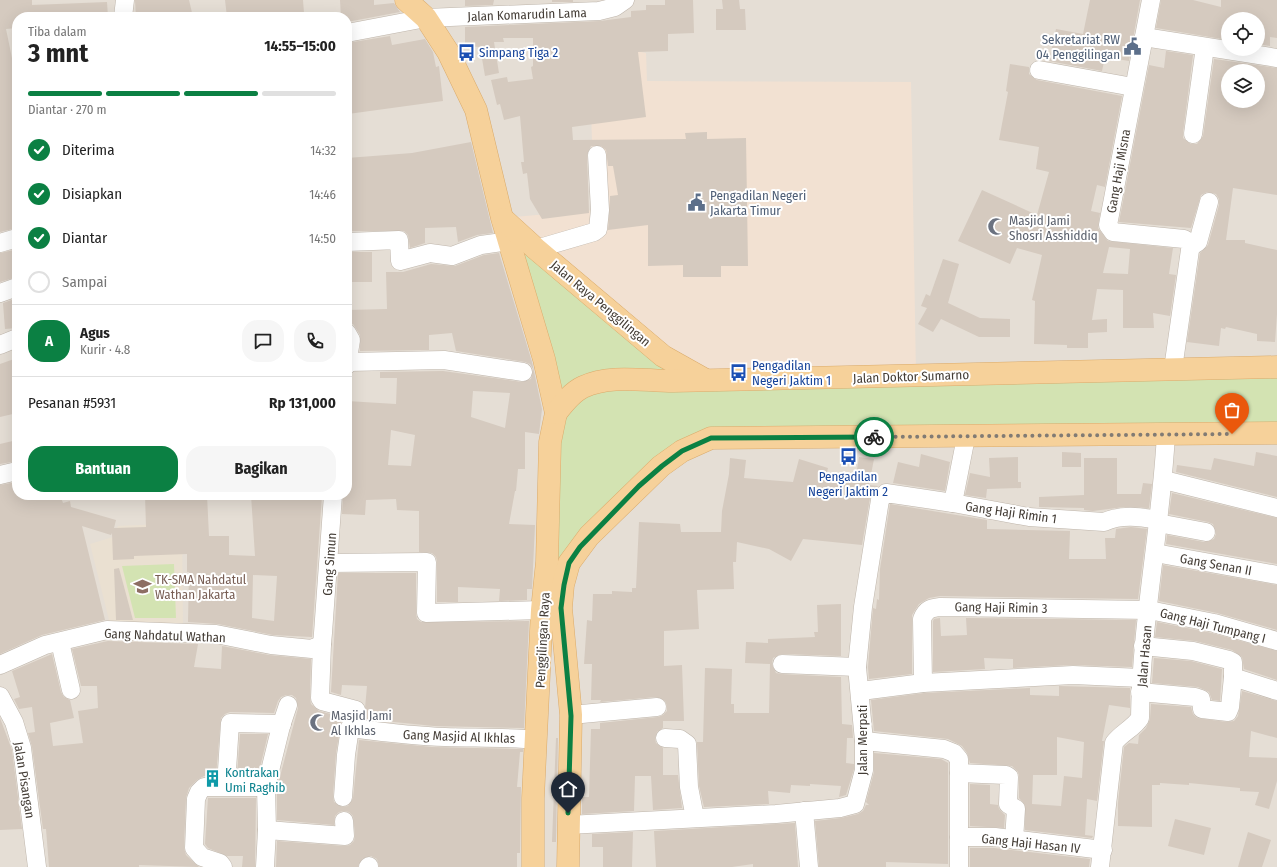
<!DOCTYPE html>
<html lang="id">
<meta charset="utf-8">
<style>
:root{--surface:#fff;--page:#f6f6f6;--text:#222;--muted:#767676;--line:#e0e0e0;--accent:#0b8043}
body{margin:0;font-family:"Fira Sans Condensed",sans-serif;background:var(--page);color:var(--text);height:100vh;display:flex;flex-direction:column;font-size:15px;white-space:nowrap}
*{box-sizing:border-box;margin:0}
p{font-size:13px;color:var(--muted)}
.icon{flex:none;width:22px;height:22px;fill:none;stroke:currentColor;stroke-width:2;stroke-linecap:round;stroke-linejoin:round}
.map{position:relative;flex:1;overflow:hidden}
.side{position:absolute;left:12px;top:12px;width:340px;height:488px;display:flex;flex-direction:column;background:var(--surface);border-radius:16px;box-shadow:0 4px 16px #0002}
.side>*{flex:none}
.tools{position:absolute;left:1221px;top:12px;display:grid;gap:8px}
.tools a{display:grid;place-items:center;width:44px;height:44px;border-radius:50%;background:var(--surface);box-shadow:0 4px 16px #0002;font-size:20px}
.pin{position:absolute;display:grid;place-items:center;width:34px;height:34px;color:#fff;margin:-41px -17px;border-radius:50% 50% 50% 0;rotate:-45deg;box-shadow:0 0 4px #0007}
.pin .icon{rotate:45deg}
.courier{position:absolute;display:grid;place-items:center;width:40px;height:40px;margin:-20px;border:3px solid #0b8043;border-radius:50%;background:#fff;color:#222;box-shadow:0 1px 5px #0007}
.overview em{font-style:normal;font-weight:700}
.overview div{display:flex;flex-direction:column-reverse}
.overview{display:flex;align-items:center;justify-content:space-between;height:68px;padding:0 16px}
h1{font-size:26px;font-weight:700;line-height:30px}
.bar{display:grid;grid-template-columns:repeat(4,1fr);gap:6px 4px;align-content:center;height:48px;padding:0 16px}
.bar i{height:5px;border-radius:3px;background:var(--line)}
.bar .current{background:var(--accent)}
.bar p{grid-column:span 4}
.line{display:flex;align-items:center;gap:10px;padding:0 16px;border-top:1px solid var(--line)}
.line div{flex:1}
.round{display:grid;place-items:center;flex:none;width:42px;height:42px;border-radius:16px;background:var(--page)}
ol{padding:0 16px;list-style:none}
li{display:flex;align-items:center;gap:12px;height:44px}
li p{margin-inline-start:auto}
li .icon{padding:4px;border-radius:50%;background:var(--accent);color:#fff;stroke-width:4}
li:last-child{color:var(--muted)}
li i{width:22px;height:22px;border:2px solid var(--line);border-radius:50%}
.primary-button{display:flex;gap:8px;margin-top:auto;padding:8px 16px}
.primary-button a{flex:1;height:46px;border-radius:16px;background:var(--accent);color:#fff;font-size:16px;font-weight:700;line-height:46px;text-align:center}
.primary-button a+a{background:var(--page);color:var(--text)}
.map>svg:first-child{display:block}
</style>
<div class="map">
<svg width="1277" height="867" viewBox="0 0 1277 867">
<rect width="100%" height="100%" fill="#f2ede6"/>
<path fill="#e5ded5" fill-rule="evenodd" d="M0,0H1277V867H0ZM17,17H347V495H17ZM1228,19H1258V49H1228ZM1228,71H1258V101H1228Z"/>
<polygon fill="#f2e1d2" points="589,41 646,53 647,81 911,82 916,375 705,380 502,218 594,210"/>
<polygon fill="#eae0d1" points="182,523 183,627 111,628 90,544 113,537 118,526"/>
<g fill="#d3e3b2">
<polygon points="502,218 706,380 1277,368 1277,433 711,438 639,487 542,610 556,413"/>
<polygon points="174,564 176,618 135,618 122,566"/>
</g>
<g fill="#d5cabf" fill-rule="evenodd">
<polygon points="0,0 32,0 32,5 107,2 108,17 17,17 17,28 6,29 14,68 17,67 17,228 0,232"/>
<polygon points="135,0 189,0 193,17 136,17"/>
<polygon points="225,0 303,0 304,13 294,13 295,17 227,17"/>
<polygon points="340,0 374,0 374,5 394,3 400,12 347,22 347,17 341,17"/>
<polygon points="465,0 494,0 493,5 465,6"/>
<rect x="552" y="0" width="21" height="2"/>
<polygon points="665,0 693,0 694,33 668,34 668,51 638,52 646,117 572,127 573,140 686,139 685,133 707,132 707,139 746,138 748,266 721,266 721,277 683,277 683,265 648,266 648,225 608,230 610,196 618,195 613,166 608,166 606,150 601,146 591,146 587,155 589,213 542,219 530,199 527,173 523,174 521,162 524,162 520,116 504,120 500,104 497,105 491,80 507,77 508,82 533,79 531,67 533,66 533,38 503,38 504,42 494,42 499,73 485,76 480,47 465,46 465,27 600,21 631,17 631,11 646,10 646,5 665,5"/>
<polygon points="722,0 739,0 740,9 745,9 746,30 716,30 716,9 723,9"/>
<polygon points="1090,0 1140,0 1129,61 1105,57 1102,71 1049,61 1056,29 1083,34"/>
<polygon points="1161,0 1193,0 1221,7 1221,0 1277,0 1277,38 1270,37 1270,46 1258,44 1258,19 1228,19 1228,40 1156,28"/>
<polygon points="390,36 392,45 425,39 433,52 436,67 439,66 443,101 348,114 347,43"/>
<path d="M1166,51L1193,55L1183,133V138L1191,144H1197L1203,136L1214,59L1277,68V195L1233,188L1226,240H1245V243L1277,250V314L1275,342L1257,341V334L1226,327L1225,329L1221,328L1219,346L1187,342L1200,253L1208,245L1219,205V199L1216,194L1207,192L1201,195L1191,228L1119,222L1149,65L1164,68ZM1228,71H1258V101H1228Z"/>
<path d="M1010,64L1029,67V74L1037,80L1122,96L1105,187L1097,185L1091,211L1100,213L1098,228L1108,241L1173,248L1169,274L1176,275L1170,316L1153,313L1154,328H1123V290L1097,289L1092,320L1107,319V332L1088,333V348H1067V345L1034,344L1035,301L1032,300L1042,255L1017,248L1010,264L958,241L982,190L1037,215L1049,172L1036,169L1039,147L999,140L1008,92L1006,91ZM1109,247L1130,249L1128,274L1103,273Z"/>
<polygon points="471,142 493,233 477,235 458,242 456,227 425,228 425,243 410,248 408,235 404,231 347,231 347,158 412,153"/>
<polygon points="14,250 17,262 17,277 0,282 0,253"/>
<rect x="347" y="252" width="25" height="30"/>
<path d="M499,253L532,362L542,409L539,434L525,432V469H518L516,491H515L509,524L535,525L532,589H527V600L499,601L500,589L458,587V602H437V562L436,557L432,553L419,552V511L397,510L396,499L366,500L365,515L342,514L343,495H347V401L396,404L397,378H380V372L443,371L522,382L531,379L533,369L530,364L525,362L456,351L452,333L429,335V350L360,351V335L353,324L347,323V310L387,309L386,272H403L431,264L455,266L484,255ZM473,391L510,393L505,428L471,417ZM391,430L415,435L411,466L388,465Z"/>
<polygon points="943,259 959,264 948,303 980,318 1010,319 1010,337 979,337 941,319 933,332 918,324 927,308 921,306 926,294 930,296"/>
<polygon points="17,298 17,328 5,329 3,303"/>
<polygon points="17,358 17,413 0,417 0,364"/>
<polygon points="17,440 17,461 0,464 0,444"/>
<polygon points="1062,452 1081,453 1081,467 1062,467"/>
<polygon points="1256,452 1277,456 1277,497 1176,472 1177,465 1211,470 1214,458 1254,466"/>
<polygon points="921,454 950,462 945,491 893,483 898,462 919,467"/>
<polygon points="859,457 874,459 869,485 878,486 870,498 862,545 803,539 791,561 769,549 737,542 736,562 733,562 734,589 697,590 699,629 664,631 664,666 682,665 684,721 663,721 663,728 657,732 655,738 656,743 663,748 663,775 678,775 682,808 653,810 651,776 635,776 634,811 582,814 582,797 589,797 591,729 600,729 600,723 658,717 663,715 667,711 667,706 665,701 656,697 600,702 601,700 591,700 592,664 584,664 587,620 592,621 593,594 612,594 612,591 632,592 632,588 636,588 639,522 680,524 681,532 721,532 722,511 729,474 730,458 746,460 744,478 793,482 799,459 828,468 827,472 856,476"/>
<polygon points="1018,457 1018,482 1021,482 1021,488 987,489 986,498 965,495 970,473 990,477 989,458"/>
<polygon points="1084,458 1117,458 1117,494 1141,494 1143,483 1152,484 1149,508 1124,507 1093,511 1084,510 1084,508 1039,507 1039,497 1084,495"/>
<path d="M17,482V495H60L63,503L70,501L71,507L116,520L114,528L146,527L145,495H207L209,536H229V555L255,556L251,495H322L312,637L273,635L218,624L188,622L189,572H187V554L134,556V559L113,560L112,533L111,535L82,526L105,620L42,635L0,654V485ZM253,575L277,576L274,621L252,618Z"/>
<polygon points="1172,493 1277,518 1277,564 1166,544 1167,535 1204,542 1214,539 1216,534 1213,524 1208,522 1169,514"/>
<polygon points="890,504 987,520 987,529 1070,531 1069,559 1106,559 1105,538 1115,538 1116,529 1131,527 1147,529 1138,599 940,596 929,598 919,604 912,615 912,674 869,679 868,667 873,608 876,609 877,599 879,600 880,569"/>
<polygon points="1163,565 1277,585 1277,630 1217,613 1159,601"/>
<polygon points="119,568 133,620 116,620 114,569"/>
<polygon points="338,573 416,573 416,613 417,619 421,622 529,621 524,728 434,726 364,719 367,686 342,685 341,695 331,692"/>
<polygon points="841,604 841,656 782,654 773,658 772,664 776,673 781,674 841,677 842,724 852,725 853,738 847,738 846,763 854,764 854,769 846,795 839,797 841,786 810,784 810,786 791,785 790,793 768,791 769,804 704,807 699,786 697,742 703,742 705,668 732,669 731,704 734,704 734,713 769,713 770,664 745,663 746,642 768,643 768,639 815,637 814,632 818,632 817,605"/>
<polygon points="940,618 941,636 967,635 966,618 1136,620 1132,667 1072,665 1013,668 1013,659 984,658 985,669 933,672 933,621 934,619"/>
<polygon points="1157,622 1212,633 1277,651 1277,680 1244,669 1242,657 1232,650 1195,641 1155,637"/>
<polygon points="108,641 198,644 194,667 221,669 222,646 269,655 311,659 310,698 311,704 319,711 342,717 336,753 333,796 334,802 342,807 348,806 353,798 359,740 432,747 523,749 523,752 520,752 517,787 521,787 520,853 517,853 517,867 379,867 377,859 371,856 362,859 358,867 276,867 277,841 345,846 350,845 354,841 355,835 353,816 349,812 344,811 339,812 335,816 334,825 277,820 277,788 298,708 296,698 292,695 286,695 281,697 278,701 274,713 230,712 225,714 221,718 216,776 204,776 197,780 189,788 186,798 184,848 186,855 199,867 139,865 139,867 49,867 46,829 43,829 32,747 28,733 35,732 32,707 19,709 14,699 20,697 12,671 52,654 61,692 64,697 70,700 74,718 50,723 53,746 83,743 78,711 98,708 97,686 81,686 72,649"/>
<polygon points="1154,658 1191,661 1222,669 1220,701 1212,700 1209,692 1198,687 1152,683"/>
<path d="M1059,686L1130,688V708L1109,705L1102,741H1104L1097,801L1087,799L1085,835L1093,836L1092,838L1025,830V805L1019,798V777L1018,772L1012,766L970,763L967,753L962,746L948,739L874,731L871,700L924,693L1030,688V695L1059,696ZM1057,737L1084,742L1082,778L1064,776L1061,806L1032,804L1033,775H1057Z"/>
<polygon points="1242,691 1277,701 1277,738 1251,731 1249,757 1277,758 1277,781 1269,809 1255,805 1259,792 1240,791 1240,788 1189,783 1189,785 1160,783 1160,785 1152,785 1152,827 1118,826 1118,803 1124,747 1129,743 1138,744 1139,735 1146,728 1150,719 1151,704 1191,707 1193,714 1197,718 1227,722 1234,721 1238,716"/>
<polygon points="0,718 12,750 22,829 0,830"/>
<polygon points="240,734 268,734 258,776 237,776"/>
<polygon points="556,738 558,738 556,842 552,842"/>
<polygon points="874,753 941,759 948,763 948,864 886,862 886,867 819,867 815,821 841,818 858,814 863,811 866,805 869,805 866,802 874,772"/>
<polygon points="970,784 990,785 990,804 998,805 999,809 1005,815 1004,828 970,826"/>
<polygon points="208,798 256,798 255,867 242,867 243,856 227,856 208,848 205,844"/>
<polygon points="1175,819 1211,828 1204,855 1168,846"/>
<polygon points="795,823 798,867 753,867 753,864 732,867 656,867 654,831"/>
<polygon points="633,832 632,867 603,867 603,847 592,847 592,834"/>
<polygon points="1248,832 1271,840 1262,867 1238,867"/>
<polygon points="970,848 994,848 1090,859 1089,867 970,867"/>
</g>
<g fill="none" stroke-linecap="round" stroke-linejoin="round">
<defs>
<g id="minor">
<polyline points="1151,0 1108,225 1113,232 1184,239 1191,243 1173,369"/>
<polyline points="123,17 125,0"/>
<polyline points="347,33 426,18 599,11 615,7 625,0"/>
<polyline points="1144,37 1277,58"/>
<polyline points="1039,70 1133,87"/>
<polyline points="1193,134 1205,47"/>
<polyline points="347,242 399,240 400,261 430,253 452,256 481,245 510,241"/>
<polyline points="0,243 17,238"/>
<polyline points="1192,246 1198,242 1209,202"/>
<polyline points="536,249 594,232 598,229 600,210 597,155"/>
<polyline points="0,293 17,287"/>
<polyline points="347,333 351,340 347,365"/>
<polyline points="0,345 17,338"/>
<polyline points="348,362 444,360 523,372"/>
<path d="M966,437L953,503L1029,517L1104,522C1122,514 1140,517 1159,520"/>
<polyline points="0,475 17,471"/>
<polyline points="1164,480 1277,508"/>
<polyline points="1158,523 1206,532"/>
<polyline points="1155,553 1277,575"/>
<polyline points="329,563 427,562 426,613 542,610"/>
<polyline points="60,642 71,690"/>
<path d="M322,644L320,698L322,701L356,710L350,728C382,732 413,736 445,737C475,738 506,737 537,740"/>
<polyline points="1143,646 1193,651 1229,660 1233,662 1233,677 1277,691"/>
<polyline points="782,664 857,667"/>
<polyline points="0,665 45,645 107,630 216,634 271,645 312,649 322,644 323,633 333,495"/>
<path d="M923,683L922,619C926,609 931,608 940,607L1149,610L1214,623L1277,641"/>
<polyline points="861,691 923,683 1073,675 1141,678"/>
<polyline points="1140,692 1195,697 1201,699 1202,709 1228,712 1230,707 1233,677"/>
<polyline points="0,696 14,722 22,748 37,867"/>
<polyline points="571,715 657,707"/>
<polyline points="665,738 680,739 687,744 689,787 695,818"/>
<polyline points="864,741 944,749 954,753 959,759 959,867"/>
<polyline points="959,773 1006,775 1009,777 1008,804 1016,809 1014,840"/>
<polyline points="226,786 230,723 282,724"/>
<polyline points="343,797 346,755 350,728"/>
<polyline points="804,811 809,867"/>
<polyline points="568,825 776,814 840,808 855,804 864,770 864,741 857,667 863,607 880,500 886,493 953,503"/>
<polyline points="267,830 345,836 344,821"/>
<polyline points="959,837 995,837 1103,850"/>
<polyline points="223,867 220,863 202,857 194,848 196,799 199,792 204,787 266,787"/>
<polyline points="265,867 267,830 266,787 281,726 288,705"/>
<polyline points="368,867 369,866"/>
<path d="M1100,867L1114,743C1121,733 1134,728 1140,718C1141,623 1161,529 1166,434"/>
</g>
<g id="major">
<polyline points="406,0 426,18 448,52 476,110 502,218 544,359 556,413 550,442 547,562 542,610 533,798 533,867"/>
<polyline points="503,219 536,249 663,356 704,379"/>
<path d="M556,413C563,404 572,392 583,387C610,374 644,381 673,381L1277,367"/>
<polyline points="568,867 571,715 561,608 563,585 569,563 589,536 661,466 682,451 711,438 1277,433"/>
</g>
</defs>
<use href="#minor" stroke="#bfb6ac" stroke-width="19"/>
<use href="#major" stroke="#daab6c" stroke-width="23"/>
<use href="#minor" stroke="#fff" stroke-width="18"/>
<use href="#major" stroke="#f6d19a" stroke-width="22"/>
</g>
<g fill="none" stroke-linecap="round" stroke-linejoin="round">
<polyline stroke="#817b74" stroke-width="4" stroke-dasharray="0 7.2" points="874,437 1232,434"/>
<polyline stroke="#0b8043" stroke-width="5" points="568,813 571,716 561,608 564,585 569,563 580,547 639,486 662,466 682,451 711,438 874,437"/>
</g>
<defs>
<symbol id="civic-bare" viewBox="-9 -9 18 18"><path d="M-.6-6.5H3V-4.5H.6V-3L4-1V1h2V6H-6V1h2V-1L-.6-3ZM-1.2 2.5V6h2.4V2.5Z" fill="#5c6f8a" stroke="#fff" stroke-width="2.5" paint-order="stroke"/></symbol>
<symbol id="bus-bare" viewBox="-9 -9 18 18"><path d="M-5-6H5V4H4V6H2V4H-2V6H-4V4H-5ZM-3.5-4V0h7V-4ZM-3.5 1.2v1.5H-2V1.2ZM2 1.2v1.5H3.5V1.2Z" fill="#1a4fb4" stroke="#fff" stroke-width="2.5" paint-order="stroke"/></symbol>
<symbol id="mosque-bare" viewBox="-9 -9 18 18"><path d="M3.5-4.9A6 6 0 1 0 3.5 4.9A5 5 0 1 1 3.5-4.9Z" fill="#6b7280" stroke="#fff" stroke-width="2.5" paint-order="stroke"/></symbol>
<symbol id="school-bare" viewBox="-9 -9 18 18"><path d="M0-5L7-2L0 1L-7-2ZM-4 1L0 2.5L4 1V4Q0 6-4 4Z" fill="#8d6e63" stroke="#fff" stroke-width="2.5" paint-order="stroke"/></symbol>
<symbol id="building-bare" viewBox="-9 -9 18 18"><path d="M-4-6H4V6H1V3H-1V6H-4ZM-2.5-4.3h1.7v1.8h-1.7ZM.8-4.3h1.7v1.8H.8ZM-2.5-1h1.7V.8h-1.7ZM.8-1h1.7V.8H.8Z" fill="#0f9aa8" stroke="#fff" stroke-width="2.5" paint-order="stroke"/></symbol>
</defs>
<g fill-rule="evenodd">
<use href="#civic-bare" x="1120" y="34" width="25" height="25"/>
<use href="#bus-bare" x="454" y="40" width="25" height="25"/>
<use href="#civic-bare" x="684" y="190" width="25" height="25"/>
<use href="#mosque-bare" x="984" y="214" width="25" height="25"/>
<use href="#bus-bare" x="726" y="360" width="25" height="25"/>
<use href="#bus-bare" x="836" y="444" width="25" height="25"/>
<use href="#school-bare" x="130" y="574" width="25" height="25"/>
<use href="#mosque-bare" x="306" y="710" width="25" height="25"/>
<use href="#building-bare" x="200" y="766" width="25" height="25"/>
</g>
<g text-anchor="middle" stroke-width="4" stroke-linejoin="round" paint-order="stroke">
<g font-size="13" fill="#443d36" stroke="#fff">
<text transform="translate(527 14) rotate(-2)" y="5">Jalan Komarudin Lama</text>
<text transform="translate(1118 171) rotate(-80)" y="5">Gang Haji Misna</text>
<text transform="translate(601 303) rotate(40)" y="5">Jalan Raya Penggilingan</text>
<text transform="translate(911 376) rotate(-2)" y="5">Jalan Doktor Sumarno</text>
<text transform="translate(1011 512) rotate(8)" y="5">Gang Haji Rimin 1</text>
<text transform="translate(329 564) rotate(-86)" y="5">Gang Simun</text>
<text transform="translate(1216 564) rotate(10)" y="5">Gang Senan II</text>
<text transform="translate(1001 607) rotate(1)" y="5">Gang Haji Rimin 3</text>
<text transform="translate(1213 625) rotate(14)" y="5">Gang Haji Tumpang I</text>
<text transform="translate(165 635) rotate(2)" y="5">Gang Nahdatul Wathan</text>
<text transform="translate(542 640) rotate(-87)" y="5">Penggilingan Raya</text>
<text transform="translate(1144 656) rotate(-85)" y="5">Jalan Hasan</text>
<text transform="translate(459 736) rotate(2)" y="5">Gang Masjid Al Ikhlas</text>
<text transform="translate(862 740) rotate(-90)" y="5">Jalan Merpati</text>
<text transform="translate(25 780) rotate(81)" y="5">Jalan Pisangan</text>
<text transform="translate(1031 843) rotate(6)" y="5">Gang Haji Hasan IV</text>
</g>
<g font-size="13" fill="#4e5e75" stroke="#fff" text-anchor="end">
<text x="1120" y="44">Sekretariat RW<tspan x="1120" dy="15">04 Penggilingan</tspan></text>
<text x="710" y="200" text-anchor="start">Pengadilan Negeri<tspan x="710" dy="15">Jakarta Timur</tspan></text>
</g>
<g font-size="13" fill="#164399" stroke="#fff" text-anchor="start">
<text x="479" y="57">Simpang Tiga 2</text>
<text x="752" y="370">Pengadilan<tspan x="752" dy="15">Negeri Jaktim 1</tspan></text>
<text x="848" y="481" text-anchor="middle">Pengadilan<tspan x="848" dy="15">Negeri Jaktim 2</tspan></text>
</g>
<g font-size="13" fill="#5b616d" stroke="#fff" text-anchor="start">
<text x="1009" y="225">Masjid Jami<tspan x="1009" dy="15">Shosri Asshiddiq</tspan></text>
<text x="331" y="720">Masjid Jami<tspan x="331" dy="15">Al Ikhlas</tspan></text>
</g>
<g font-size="13" fill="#785e54" stroke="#fff" text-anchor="start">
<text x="155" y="584">TK-SMA Nahdatul<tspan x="155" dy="15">Wathan Jakarta</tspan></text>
</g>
<g font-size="13" fill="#0d838f" stroke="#fff" text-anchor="start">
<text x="225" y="777">Kontrakan<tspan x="225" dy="15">Umi Raghib</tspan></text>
</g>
</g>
</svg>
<div class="tools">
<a><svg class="icon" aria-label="locate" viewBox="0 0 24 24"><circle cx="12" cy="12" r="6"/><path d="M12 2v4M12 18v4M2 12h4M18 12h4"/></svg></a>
<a><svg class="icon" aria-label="layers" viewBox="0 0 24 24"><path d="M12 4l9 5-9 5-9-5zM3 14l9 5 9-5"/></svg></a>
</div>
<div class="pin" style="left:1232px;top:434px;background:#ea580c"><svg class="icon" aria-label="bag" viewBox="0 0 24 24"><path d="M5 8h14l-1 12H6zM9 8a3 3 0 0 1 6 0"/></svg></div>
<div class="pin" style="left:568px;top:813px;background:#1f2937"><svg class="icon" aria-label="home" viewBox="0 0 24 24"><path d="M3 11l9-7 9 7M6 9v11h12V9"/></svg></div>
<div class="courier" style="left:874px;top:437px"><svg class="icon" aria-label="bike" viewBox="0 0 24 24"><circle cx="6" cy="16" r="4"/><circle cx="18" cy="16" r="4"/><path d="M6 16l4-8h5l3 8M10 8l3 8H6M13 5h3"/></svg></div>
<section class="side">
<div class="overview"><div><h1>3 mnt</h1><p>Tiba dalam</p></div><em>14:55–15:00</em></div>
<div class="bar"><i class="current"></i><i class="current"></i><i class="current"></i><i></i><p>Diantar · 270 m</p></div>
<ol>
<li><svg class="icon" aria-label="check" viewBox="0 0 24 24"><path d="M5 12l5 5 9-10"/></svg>Diterima<p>14:32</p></li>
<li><svg class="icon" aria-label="check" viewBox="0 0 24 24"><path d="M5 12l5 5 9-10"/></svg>Disiapkan<p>14:46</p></li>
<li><svg class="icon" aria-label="check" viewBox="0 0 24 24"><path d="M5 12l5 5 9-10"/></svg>Diantar<p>14:50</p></li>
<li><i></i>Sampai</li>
</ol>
<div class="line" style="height:72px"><b class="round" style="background:var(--accent);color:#fff">A</b><div><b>Agus</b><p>Kurir · 4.8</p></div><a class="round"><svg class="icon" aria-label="chat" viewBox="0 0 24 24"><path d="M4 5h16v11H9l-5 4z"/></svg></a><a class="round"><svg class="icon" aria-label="phone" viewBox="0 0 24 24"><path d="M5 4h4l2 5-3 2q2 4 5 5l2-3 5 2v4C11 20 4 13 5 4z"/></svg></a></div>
<div class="line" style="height:52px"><div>Pesanan #5931</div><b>Rp 131,000</b></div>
<div class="primary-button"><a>Bantuan</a><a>Bagikan</a></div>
</section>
</div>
